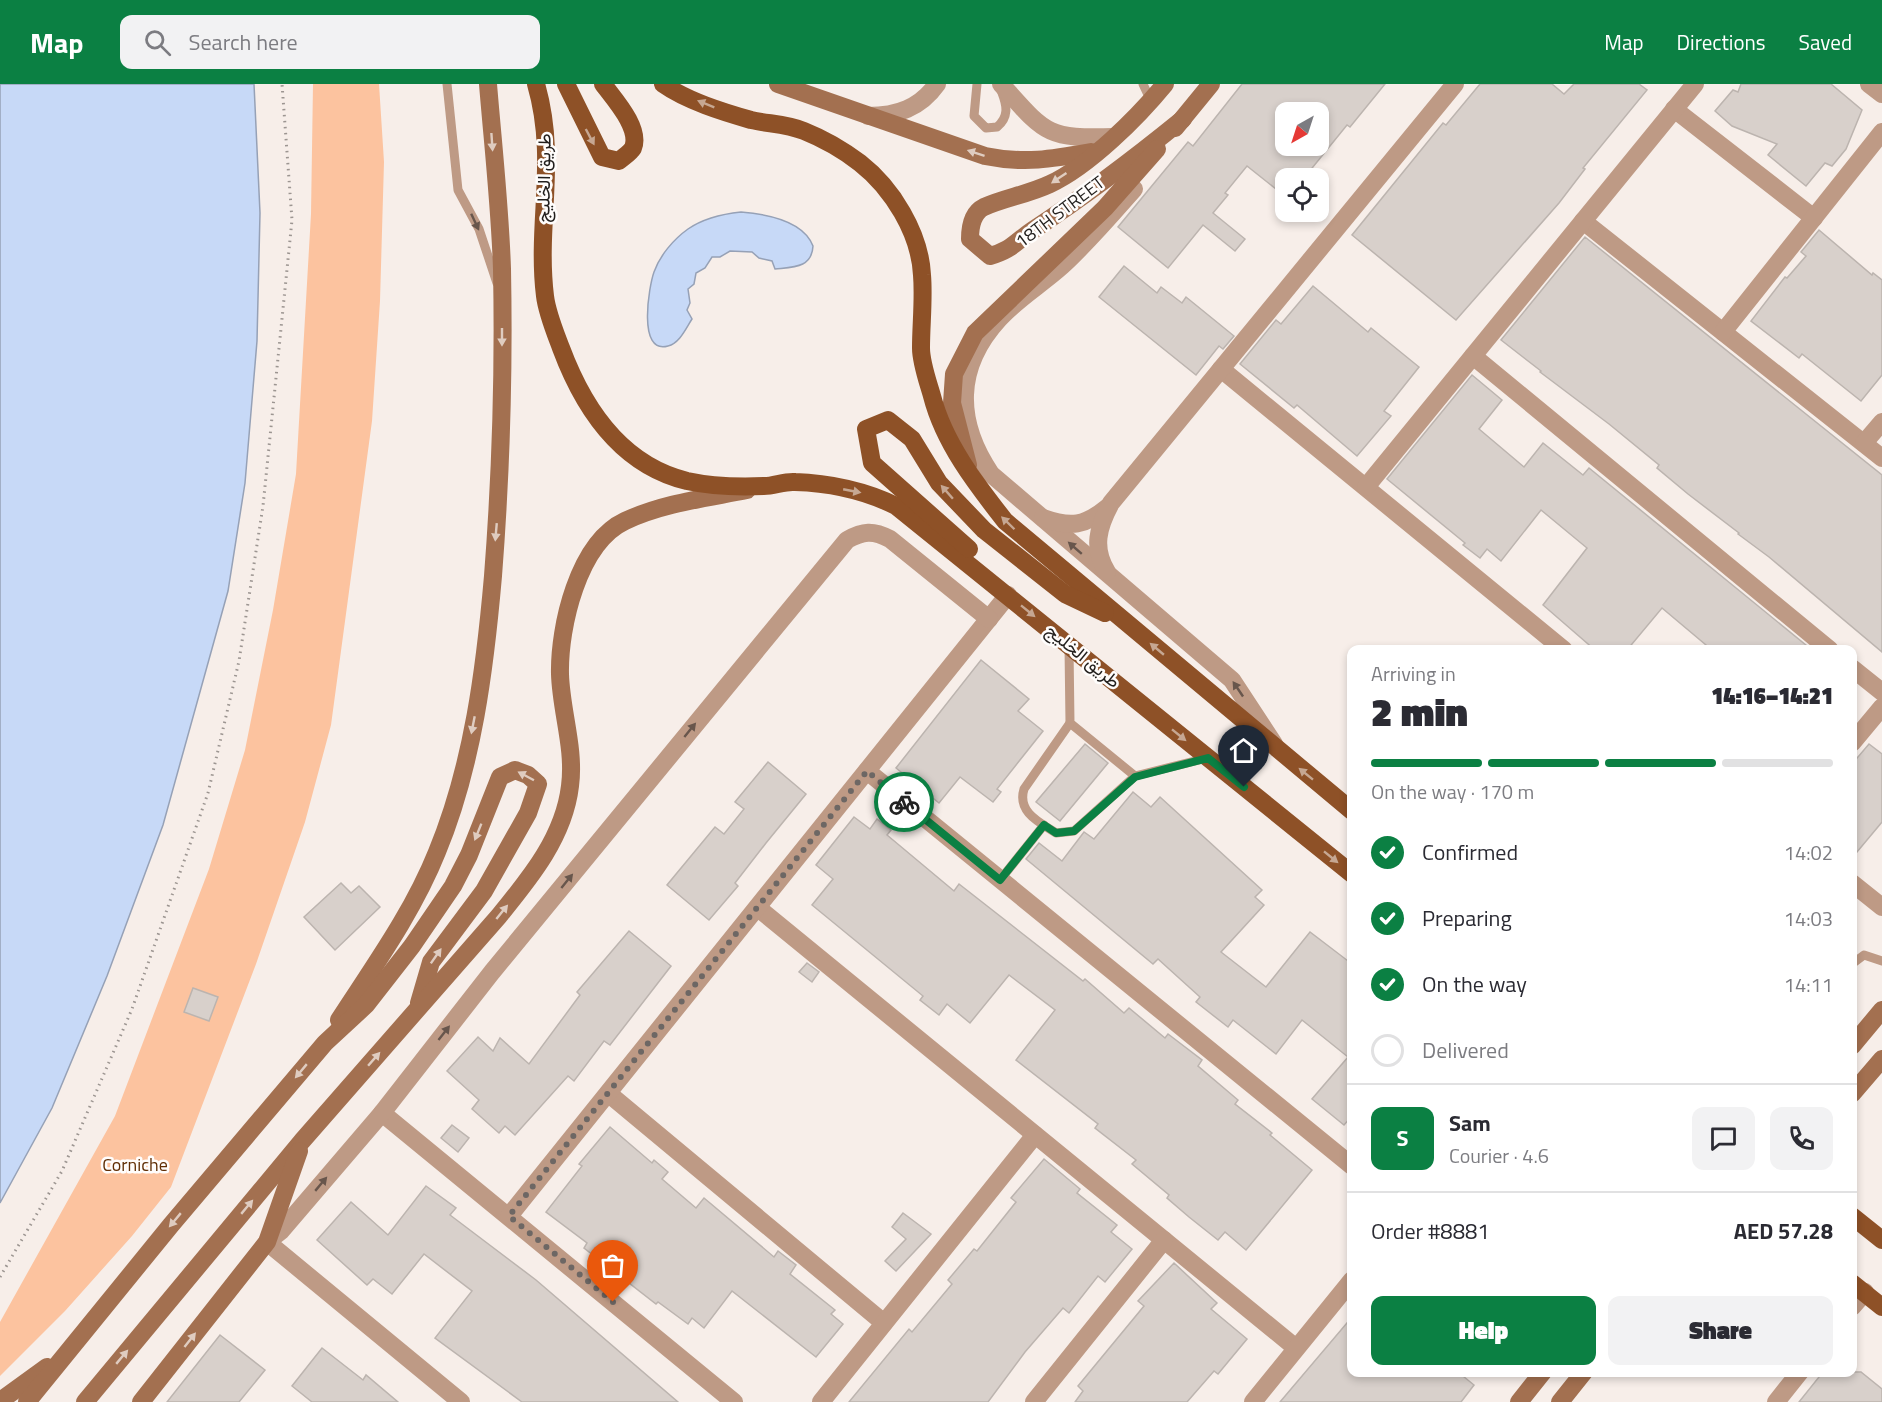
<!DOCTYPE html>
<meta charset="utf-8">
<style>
:root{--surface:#fff;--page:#f2f2f3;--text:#2b2b33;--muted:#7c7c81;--line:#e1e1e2;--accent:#0b8043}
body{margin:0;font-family:"Titillium Web",Vazirmatn,sans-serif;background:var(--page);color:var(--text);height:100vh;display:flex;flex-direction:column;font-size:22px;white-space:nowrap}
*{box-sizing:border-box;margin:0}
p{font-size:20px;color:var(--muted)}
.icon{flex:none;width:33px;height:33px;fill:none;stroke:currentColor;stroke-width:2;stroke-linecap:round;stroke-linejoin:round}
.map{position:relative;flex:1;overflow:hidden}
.sheet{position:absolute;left:1347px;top:561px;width:510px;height:732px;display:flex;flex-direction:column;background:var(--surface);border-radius:12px;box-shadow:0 3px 9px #0003}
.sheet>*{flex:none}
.needle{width:39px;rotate:219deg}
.controls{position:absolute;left:1275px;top:18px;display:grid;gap:12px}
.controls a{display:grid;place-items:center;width:54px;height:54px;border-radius:12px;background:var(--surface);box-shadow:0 3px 9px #0003;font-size:30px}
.pin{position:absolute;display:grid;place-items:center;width:51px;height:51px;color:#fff;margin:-62px -26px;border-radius:50% 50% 50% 0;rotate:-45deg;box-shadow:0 0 6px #0007}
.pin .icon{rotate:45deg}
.courier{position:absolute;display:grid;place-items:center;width:60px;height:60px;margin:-30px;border:4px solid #0b8043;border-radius:50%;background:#fff;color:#222;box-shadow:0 2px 8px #0007}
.head em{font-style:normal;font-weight:800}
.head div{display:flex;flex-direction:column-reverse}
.head{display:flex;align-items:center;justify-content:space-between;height:102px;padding:0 24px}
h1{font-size:39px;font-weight:800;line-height:45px}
.bar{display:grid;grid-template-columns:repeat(4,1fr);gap:9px 6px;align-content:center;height:72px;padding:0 24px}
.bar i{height:8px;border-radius:4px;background:var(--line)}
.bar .selected{background:var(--accent)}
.bar p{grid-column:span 4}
.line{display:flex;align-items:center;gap:15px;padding:0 24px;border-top:2px solid var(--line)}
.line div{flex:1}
.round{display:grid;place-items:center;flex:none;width:63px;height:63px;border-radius:12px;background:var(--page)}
ol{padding:0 24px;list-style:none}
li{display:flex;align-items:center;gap:18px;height:66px}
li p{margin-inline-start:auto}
li .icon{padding:6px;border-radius:50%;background:var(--accent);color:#fff;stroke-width:4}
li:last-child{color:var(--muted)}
li i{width:33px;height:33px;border:3px solid var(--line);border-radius:50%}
.primary-button{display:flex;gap:12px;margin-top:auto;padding:12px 24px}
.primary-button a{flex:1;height:69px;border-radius:12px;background:var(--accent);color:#fff;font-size:24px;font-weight:800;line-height:69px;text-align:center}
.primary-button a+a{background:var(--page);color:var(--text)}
header{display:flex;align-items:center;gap:36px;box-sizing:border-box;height:84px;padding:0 30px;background:var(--accent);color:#fff}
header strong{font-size:28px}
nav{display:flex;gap:33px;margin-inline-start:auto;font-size:21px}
.search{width:420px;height:54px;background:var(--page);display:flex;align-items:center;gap:15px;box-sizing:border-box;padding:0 21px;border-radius:12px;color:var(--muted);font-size:22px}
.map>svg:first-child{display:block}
</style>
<header>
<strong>Map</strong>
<div class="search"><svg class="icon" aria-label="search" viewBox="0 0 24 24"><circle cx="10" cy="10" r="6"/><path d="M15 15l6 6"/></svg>Search here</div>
<nav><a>Map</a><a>Directions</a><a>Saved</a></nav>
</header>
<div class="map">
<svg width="1882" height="1318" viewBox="0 0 1882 1318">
<rect width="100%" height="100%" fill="#f7eee9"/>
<polygon fill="#fcc39f" points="313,0 379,0 384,78 380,217 372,337 331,641 305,738 256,880 171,1103 132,1152 65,1227 0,1292 0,1238 115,1032 209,785 245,666 273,526 296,390 311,130"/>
<g fill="#c7d9f7" stroke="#96a1b6" stroke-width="1.5">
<polygon points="0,0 254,0 260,129 257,257 245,399 228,507 163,741 107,892 52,1024 0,1119"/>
<path d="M741,128C765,130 803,136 813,162C812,184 793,183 775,185L772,177L759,174L752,168L730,167L720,173H712L705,184L696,189L694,200L688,205L690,219L687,226L692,235C686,244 680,259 668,262C637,271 649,202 654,188C660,171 674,155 688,145C704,134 722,130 741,128Z"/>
</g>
<g fill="#d8d0cb" stroke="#bcb4af" stroke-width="1.5" fill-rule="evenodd">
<path d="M1242,0H1385L1350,43L1347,41L1304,94H1286V113L1247,82L1225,109L1228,111L1213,129L1245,155L1235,167L1203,141L1168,184L1118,143L1188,58L1193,62ZM1286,28H1318V62H1286Z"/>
<polygon points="1480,0 1552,0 1564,10 1574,0 1639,0 1647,6 1583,84 1585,85 1559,119 1456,236 1352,151 1443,39 1446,41"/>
<polygon points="1741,0 1831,0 1862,26 1846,65 1832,82 1825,79 1806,102 1768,71 1777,60 1732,42 1715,27 1733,6 1738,8"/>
<polygon points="1819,146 1872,191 1873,189 1882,196 1882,291 1861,317 1802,270 1799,274 1751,237 1785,193 1787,194 1806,172 1801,168"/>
<polygon points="1585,153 1882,391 1882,568 1769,473 1738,450 1739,449 1688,410 1657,384 1659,381 1609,340 1540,288 1541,287 1501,256"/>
<polygon points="1124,182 1157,209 1161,203 1182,219 1186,213 1234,252 1223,265 1219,262 1196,291 1099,213"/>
<polygon points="1313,202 1368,248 1371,244 1419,283 1384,327 1391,332 1357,372 1297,321 1294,324 1240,280 1276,236 1281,240"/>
<polygon points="1472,291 1502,316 1479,345 1524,383 1543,359 1583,391 1589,384 1812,566 1712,566 1662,524 1627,566 1595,566 1543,521 1587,464 1541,426 1501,477 1487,465 1480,474 1463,461 1465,459 1387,395"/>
<polygon points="981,576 1029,615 1018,627 1043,647 997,705 1001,708 993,718 960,693 939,719 896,684"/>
<polygon points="1085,660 1108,679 1060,737 1036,718"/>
<polygon points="1869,660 1882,670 1882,738 1852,774 1852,680"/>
<polygon points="768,678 806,710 766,759 735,799 738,802 709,836 667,801 715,743 724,750 744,725 735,718"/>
<polygon points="1133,708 1151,723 1160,713 1262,806 1255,813 1264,821 1221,868 1266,903 1310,848 1352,880 1352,1032 1344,1041 1312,1015 1348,973 1302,936 1276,970 1233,936 1228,943 1196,918 1200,913 1158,875 1153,880 1026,775 1039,759 1062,777 1084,748 1094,755"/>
<polygon points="854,733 870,745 877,735 891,746 887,751 954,807 959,800 1083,897 1085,895 1124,929 1129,924 1165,954 1168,950 1202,976 1198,982 1238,1016 1235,1020 1272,1049 1270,1051 1312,1086 1246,1166 1225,1148 1218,1156 1189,1133 1167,1114 1169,1111 1132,1080 1136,1076 1095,1044 1098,1040 1016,976 1055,926 1009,891 970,939 947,920 939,931 920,916 923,912 812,821 833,795 816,781"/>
<polygon points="341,799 351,809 359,802 380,823 335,866 304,833"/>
<polygon points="629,847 671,882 610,961 604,957 574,997 568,992 515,1051 505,1042 499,1049 472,1025 479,1016 447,987 478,953 493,967 500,954 529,980 580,911 577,908"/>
<polygon points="807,879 819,888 812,898 799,888"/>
<polygon points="193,904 218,913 209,937 184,928"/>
<polygon points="452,1041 469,1054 458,1068 441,1054"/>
<polygon points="610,1043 652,1079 654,1076 668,1088 662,1095 696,1124 704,1114 774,1173 778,1167 796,1181 790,1190 835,1226 831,1230 843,1240 816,1273 732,1207 704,1244 692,1234 688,1240 658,1218 656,1220 584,1164 587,1159 546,1128 582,1082 579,1080"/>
<polygon points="1044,1075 1080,1105 1077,1109 1117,1141 1111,1148 1132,1165 1105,1198 1098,1192 1069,1229 1063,1224 1025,1268 988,1318 849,1318 909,1245 912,1248 952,1200 948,1196 974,1165 977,1167 1016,1118 1011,1114"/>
<polygon points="426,1102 456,1124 450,1131 536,1196 678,1318 522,1318 435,1254 472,1207 424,1170 392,1210 373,1195 367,1201 317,1156 351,1118 388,1151"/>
<polygon points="903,1129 931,1150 896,1187 885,1177 906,1155 892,1143"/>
<polygon points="1174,1179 1217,1219 1211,1225 1247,1255 1218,1290 1214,1287 1187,1318 1075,1318 1083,1307 1078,1302 1144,1222 1138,1217"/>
<polygon points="1352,1233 1352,1288 1458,1288 1474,1301 1461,1318 1280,1318"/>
<polygon points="220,1251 265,1286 239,1318 167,1318"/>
<polygon points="322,1264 363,1296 366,1291 398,1318 312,1318 292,1302"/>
<polygon points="1823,1288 1861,1288 1882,1305 1882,1318 1799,1318"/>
</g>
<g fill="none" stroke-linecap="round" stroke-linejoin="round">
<polyline stroke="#9c9591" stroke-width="3" stroke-dasharray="1.5 4.5" stroke-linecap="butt" points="0,1193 62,1087 132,925 208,709 239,577 263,422 292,136 282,0"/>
<g stroke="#be9a85" stroke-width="9">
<polyline points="447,0 458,106 479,145 497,199"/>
<path d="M977,0L974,32L986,44L997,43C1009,33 1007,22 1002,9"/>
<polyline points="1143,0 1151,17"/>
<polyline points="1069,563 1070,639 1135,692 1207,674"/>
<path d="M1070,639L1024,705C1017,728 1039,738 1056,749L1074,747L1135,692"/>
<polyline points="1000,796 1044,741"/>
<polyline points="1852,880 1864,871 1882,877"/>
</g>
<g stroke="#be9a85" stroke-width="18">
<path d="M1001,0C1045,49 1046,55 1113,53"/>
<polyline points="1869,0 1882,10"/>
<polyline points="1674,25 1814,134"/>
<path d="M868,32C897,32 920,24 937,0"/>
<path d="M1134,105C1111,131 1088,158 1062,182C1042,200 1017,215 999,235C955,283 955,337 991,390L1232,596L1274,660"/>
<polyline points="1583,137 1882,374"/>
<polyline points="1723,248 1882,48"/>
<polyline points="1473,272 1830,566"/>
<polyline points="1221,285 1564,566"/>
<polyline points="1864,359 1882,338"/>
<polyline points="1366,403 1695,0"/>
<path d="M1043,434C1071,444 1085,442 1108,423"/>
<path d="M1107,488C1092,464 1098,443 1111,419L1455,0"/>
<polyline points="1852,584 1882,608"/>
<polyline points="1852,659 1882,623"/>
<polyline points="867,687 1352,1082"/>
<polyline points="1852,799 1882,823"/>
<polyline points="758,824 1296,1264"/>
<polyline points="609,1010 884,1239"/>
<polyline points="382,1029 734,1318"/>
<polyline points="509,1132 1008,511"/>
<polyline points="1852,1223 1865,1208"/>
<path d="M461,1318L267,1158L281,1147L382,1029L492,888L847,456C863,447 873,446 890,455L989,535"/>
<polyline points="821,1318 1035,1051"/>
<polyline points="1034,1318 1164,1156"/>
<polyline points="1253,1318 1352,1196"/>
<polyline points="1776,1318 1800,1288"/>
</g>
<g stroke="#a37050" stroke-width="18">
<path d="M778,0L985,72C1024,80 1052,75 1091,68"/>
<path d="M1165,0C1138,33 1089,82 1050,100C1029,110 1004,114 984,123C972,129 970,143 970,155L990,172C1012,166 1015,158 1033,146C1085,112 1135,74 1183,35"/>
<polyline points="1175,44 1211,0"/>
<polyline points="968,381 952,319 954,290 975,249 1105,124 1157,65"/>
<path d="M339,936C374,882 413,828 437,768C473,681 485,584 493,492C501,389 504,287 502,185C500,123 493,61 488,0"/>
<polyline points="1852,962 1882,926"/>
<polyline points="1852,1010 1882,975"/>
<polyline points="0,1317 47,1283"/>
<polyline points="27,1318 171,1141 325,959 366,921 412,862 453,802 469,771 500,693 515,686 528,691 538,700 528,729 484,807 431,878 419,919"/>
<path d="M85,1318L302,1057L499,832C530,794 564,753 570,702C575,664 561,627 560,590C559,543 578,459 625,437C663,419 707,414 747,406"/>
<polyline points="141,1318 267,1158 299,1067"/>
<polyline points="1519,1318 1543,1288"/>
<polyline points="1560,1318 1584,1288"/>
</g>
<g stroke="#8e5127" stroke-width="18">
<path d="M536,0C558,76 536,138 545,212C547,229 555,248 561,264C583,323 621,381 687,397C710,402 740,403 764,402C774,402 785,397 795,398C829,399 866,407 896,422L1352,790"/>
<path d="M566,0L602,73L619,77C623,73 630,69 633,64C641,44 614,15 603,0"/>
<path d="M663,0C687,17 723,28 751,36C769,40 787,40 804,47C824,55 843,66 860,79C892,104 920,149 922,191C924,215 921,240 921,264C921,279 928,298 932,312C944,359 976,400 1005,437L1352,727"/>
<polyline points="969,465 872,379 866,345 888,336 912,355 939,399 984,446 1065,510 1105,529"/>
<polyline points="1852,1132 1882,1156"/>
<polyline points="1852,1199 1882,1223"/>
</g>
</g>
<defs><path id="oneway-solid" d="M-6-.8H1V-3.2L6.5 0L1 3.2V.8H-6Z" transform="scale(1.5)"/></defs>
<g fill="#c6a792">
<use href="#oneway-solid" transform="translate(706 20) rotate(-158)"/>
<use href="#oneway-solid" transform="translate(590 53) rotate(62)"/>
<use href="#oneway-solid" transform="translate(852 407) rotate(11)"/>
<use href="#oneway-solid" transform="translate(947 408) rotate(-131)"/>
<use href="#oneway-solid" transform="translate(1008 439) rotate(-136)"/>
<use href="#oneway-solid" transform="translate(1028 527) rotate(39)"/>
<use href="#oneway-solid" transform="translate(1157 565) rotate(-140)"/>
<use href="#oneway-solid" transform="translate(1179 651) rotate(39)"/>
<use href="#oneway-solid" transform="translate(1306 690) rotate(-141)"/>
<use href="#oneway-solid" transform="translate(1331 773) rotate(39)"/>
</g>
<g fill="#dfccc0">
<use href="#oneway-solid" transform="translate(492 58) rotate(86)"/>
<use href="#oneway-solid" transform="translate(976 69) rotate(-162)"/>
<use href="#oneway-solid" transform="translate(1059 94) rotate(146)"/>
<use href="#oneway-solid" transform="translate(502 253) rotate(90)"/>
<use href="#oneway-solid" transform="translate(496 448) rotate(95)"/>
<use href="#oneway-solid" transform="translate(473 641) rotate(101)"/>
<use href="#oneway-solid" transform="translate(526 692) rotate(-152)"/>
<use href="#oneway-solid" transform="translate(478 748) rotate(112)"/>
<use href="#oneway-solid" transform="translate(502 828) rotate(-51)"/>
<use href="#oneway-solid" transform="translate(436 872) rotate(-55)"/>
<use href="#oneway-solid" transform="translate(374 975) rotate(-49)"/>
<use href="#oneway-solid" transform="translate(301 987) rotate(130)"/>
<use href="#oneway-solid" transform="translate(247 1123) rotate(-50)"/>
<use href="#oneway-solid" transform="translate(175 1136) rotate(130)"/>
<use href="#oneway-solid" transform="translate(190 1256) rotate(-52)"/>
<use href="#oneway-solid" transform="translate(122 1273) rotate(-50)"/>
</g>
<g fill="#68564c">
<use href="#oneway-solid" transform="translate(475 138) rotate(65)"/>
<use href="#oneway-solid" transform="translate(1075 464) rotate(-139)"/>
<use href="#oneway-solid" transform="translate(1238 605) rotate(-124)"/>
<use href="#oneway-solid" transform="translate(690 646) rotate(-51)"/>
<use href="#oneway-solid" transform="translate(567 797) rotate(-51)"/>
<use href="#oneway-solid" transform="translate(444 949) rotate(-52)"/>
<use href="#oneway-solid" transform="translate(321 1100) rotate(-50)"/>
</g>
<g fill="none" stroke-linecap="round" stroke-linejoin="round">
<polyline stroke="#6d6764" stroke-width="6" stroke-dasharray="0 10.8" points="613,1218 509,1132 867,687 904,718"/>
<polyline stroke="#0b8043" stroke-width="8" points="904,718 1000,796 1044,741 1056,749 1074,747 1135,693 1208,674 1244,703"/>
</g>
<g text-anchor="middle" stroke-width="5" stroke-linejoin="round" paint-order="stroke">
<g font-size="18" fill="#221f1d" stroke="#fffdfc">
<text transform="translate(544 94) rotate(-89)" y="6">طريق الخليج</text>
<text transform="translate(1060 128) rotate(-37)" y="6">18TH STREET</text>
<text transform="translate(1083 572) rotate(39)" y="6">طريق الخليج</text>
</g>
<g font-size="18" fill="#602e05" stroke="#fffdfc">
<text x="135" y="1087">Corniche</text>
</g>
</g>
</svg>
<div class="controls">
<a><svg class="needle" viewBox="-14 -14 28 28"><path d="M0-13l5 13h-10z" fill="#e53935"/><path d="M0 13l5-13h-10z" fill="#7c7c81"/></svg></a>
<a><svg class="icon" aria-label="locate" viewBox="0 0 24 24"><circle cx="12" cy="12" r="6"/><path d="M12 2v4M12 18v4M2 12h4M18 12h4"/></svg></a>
</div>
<div class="pin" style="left:613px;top:1218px;background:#ea580c"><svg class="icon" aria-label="bag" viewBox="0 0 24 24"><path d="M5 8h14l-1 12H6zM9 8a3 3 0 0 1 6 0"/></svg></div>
<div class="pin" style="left:1244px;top:703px;background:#1f2937"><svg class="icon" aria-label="home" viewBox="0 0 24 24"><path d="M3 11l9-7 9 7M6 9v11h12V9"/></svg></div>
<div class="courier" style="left:904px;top:718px"><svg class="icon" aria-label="bike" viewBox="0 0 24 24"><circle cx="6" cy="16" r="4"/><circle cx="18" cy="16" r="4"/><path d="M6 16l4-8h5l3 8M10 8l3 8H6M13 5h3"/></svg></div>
<section class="sheet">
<div class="head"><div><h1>2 min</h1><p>Arriving in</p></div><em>14:16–14:21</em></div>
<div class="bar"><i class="selected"></i><i class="selected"></i><i class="selected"></i><i></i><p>On the way · 170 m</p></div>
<ol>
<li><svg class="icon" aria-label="check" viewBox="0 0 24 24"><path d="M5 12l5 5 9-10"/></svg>Confirmed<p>14:02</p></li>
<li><svg class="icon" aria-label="check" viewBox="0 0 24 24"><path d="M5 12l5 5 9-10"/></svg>Preparing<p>14:03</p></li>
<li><svg class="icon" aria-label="check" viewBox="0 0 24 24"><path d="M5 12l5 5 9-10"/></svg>On the way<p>14:11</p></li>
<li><i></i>Delivered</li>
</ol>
<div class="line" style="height:108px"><b class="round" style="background:var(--accent);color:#fff">S</b><div><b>Sam</b><p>Courier · 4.6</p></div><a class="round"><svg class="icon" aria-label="chat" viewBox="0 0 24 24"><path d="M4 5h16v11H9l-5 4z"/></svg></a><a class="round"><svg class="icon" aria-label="phone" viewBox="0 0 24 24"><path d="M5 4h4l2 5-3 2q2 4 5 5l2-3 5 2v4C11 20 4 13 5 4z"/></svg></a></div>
<div class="line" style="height:78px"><div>Order #8881</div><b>AED 57.28</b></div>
<div class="primary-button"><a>Help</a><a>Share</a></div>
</section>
</div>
